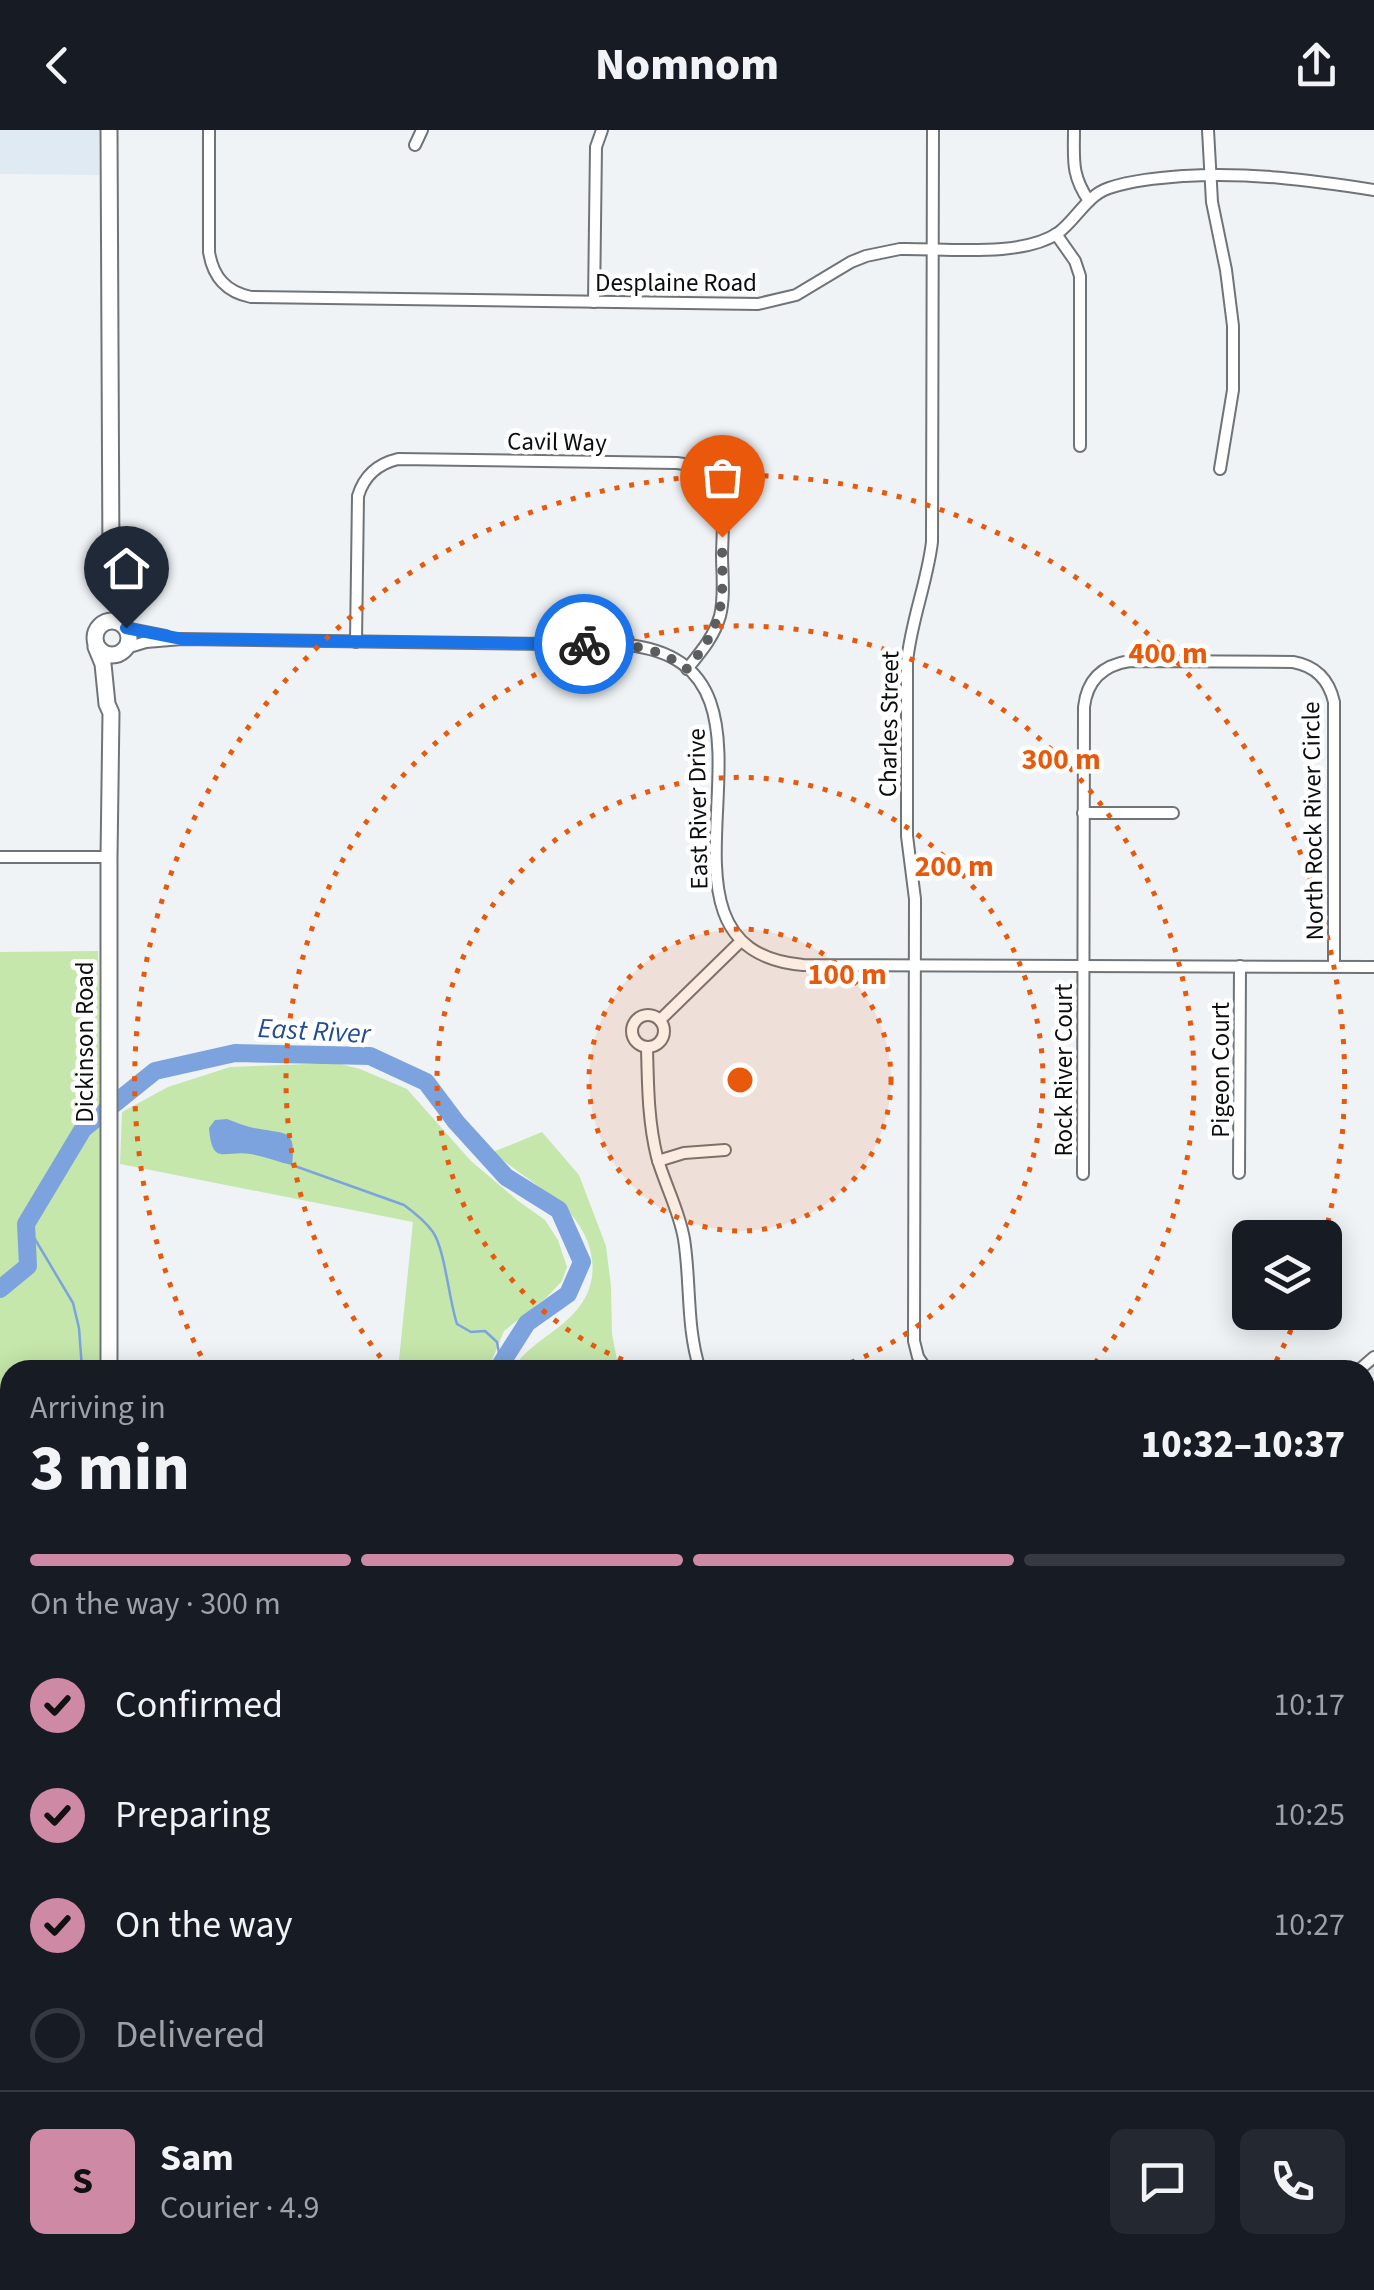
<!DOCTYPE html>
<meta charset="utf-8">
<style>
:root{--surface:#171b24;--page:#242831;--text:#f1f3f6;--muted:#9ea1a6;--line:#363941;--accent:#ce8aa4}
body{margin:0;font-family:"Source Sans 3",sans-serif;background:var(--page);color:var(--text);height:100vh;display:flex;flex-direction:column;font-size:38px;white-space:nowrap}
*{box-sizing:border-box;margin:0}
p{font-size:32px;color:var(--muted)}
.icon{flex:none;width:55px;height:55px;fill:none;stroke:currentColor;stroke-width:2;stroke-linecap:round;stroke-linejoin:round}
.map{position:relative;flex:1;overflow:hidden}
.sheet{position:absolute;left:0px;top:1230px;width:1375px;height:930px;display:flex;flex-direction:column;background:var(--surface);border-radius:30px 30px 0 0;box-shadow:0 5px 25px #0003}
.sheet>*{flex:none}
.tools{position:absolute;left:1232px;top:1090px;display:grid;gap:20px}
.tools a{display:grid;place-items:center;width:110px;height:110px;border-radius:15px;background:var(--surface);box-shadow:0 5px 25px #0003;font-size:50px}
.pin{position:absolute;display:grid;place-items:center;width:85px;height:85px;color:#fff;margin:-102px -42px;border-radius:50% 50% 50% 0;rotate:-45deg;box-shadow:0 0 10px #0007}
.pin .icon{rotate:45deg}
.courier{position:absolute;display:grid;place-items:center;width:100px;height:100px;margin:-50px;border:8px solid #1a73e8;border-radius:50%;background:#fff;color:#222;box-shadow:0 2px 12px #0007}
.head em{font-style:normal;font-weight:800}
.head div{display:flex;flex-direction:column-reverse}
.head{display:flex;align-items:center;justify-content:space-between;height:170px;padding:0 30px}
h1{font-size:65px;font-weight:800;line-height:75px}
.bar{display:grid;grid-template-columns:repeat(4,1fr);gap:15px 10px;align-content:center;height:120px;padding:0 30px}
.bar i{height:12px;border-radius:8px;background:var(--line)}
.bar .active{background:var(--accent)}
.bar p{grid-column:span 4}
.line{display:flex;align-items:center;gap:25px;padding:0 30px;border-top:2px solid var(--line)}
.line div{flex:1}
.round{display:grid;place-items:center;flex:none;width:105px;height:105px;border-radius:15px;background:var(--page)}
ol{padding:0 30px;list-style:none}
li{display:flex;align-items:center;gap:30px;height:110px}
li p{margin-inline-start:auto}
li .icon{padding:10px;border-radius:50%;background:var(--accent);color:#111;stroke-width:4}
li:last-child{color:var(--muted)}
li i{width:55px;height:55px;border:5px solid var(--line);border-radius:50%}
header{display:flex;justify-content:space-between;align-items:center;height:130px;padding:0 30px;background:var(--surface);font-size:45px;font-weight:800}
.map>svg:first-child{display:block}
</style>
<header><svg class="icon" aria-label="back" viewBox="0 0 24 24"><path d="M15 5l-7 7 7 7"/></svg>Nomnom<svg class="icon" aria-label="share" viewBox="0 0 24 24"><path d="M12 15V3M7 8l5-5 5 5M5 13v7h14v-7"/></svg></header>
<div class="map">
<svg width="1374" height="2160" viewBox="0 0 1374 2160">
<rect width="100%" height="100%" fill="#eff3f6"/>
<g fill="#e0eaf3">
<polygon points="0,0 99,0 99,45 0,44"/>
<polygon points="10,1409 10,1743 1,1741 0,1738 0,1410"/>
<polygon points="10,2102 10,2150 85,2150 88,2160 0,2160 0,2103"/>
<polygon points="126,2150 414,2150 414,2160 123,2160"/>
<polygon points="964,2150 1122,2150 1121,2160 989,2160"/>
</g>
<polygon fill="#f2e7d2" points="0,1756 10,1759 10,2070 0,2070"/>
<g fill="#c5e7ab">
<polygon points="98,821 103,992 101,1240 10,1240 10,1409 0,1410 0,822"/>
<polygon points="337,933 360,939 407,959 471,1031 517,1070 545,1090 558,1110 567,1137 562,1151 547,1167 504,1201 492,1230 491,1240 398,1240 413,1092 120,1034 122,982 168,957 230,937"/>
<path d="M542,1002L579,1045L606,1116L611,1156L612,1204L619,1240H512C527,1215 555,1204 574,1183C604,1152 595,1108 566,1079C544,1058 516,1042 493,1022Z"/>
<polygon points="1365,1408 1374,1411 1374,1753 1365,1756"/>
</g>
<path fill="#7da3df" d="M227,989C238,993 249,998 260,999C288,1004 296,1000 292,1035C278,1032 264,1026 250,1024C225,1020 212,1037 209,998L215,990Z"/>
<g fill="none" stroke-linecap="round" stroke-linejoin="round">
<g stroke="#7da3df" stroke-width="2.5">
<path d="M292,1035L404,1075C415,1083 425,1091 433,1102C445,1120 449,1170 457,1194L471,1202L485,1201L497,1212L501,1234"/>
<polyline points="26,1094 73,1173 79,1198 82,1239"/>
</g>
<g stroke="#7da3df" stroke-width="18">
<polyline points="0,1159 28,1136 26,1094 83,999 155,941 235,923 370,926 426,952 456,992 506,1047 559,1080 582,1132 568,1164 527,1193 501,1234 501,1240"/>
<polyline points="1365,1768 1374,1766"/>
</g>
<defs>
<g id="street">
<path d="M209,0V122C213,147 226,162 251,167L758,174L796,165L851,132L866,126L900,119C945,118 1021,128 1058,103C1076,90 1087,65 1109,58C1133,50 1159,48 1184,46C1249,42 1310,50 1374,60"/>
<path d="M1074,0C1074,30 1071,45 1089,71"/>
<polyline points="1208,0 1212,72 1226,140 1233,196 1233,260 1220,339"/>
<polyline points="415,15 422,0"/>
<polyline points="1056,104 1075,131 1080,146 1080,316"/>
<polyline points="594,172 596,17 602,0"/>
<polyline points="126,498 166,506"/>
<path d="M356,512L358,366C364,346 377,334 398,329L677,333C730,338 723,385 722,424C722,444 725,466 720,486C714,507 700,523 687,539"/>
<path d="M126,518L146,512L182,509L627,515C821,535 615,819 803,835L1374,837"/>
<polyline points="1083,683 1173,683"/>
<polyline points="0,727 109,727"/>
<circle cx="648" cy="901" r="16"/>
<polyline points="660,890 741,811"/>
<path d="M647,918C648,955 648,991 657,1027C665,1055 679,1080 684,1109C691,1153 686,1197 700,1240"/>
<polyline points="658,1031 684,1023 725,1020"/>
<polyline points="1239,1043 1240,836"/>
<path d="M1083,1044L1084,577C1087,550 1103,535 1130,531L1293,532C1316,536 1329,550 1334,572V837"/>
<path d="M927,1240L918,1227L914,1211L915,769L907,706V532C911,491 927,453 932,412L933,0"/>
<polyline points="1359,1240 1374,1227"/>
<polyline points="0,1751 10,1753"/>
</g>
<g id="secondary">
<path d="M109,0L111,434C118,454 118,474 123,495"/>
<circle cx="112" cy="508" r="17"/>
<polyline points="96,517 103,534 107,574 111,583 109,727 109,1240"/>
<polyline points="0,2078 10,2079"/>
<polyline points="0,2096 10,2095"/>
<polyline points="96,2150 98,2160"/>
<polyline points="876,2150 909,2160"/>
<polyline points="938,2150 964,2160"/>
<polyline points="116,2160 119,2150"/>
</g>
</defs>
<use href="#street" stroke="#717477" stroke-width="14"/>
<use href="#secondary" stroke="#717477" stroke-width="19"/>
<use href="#street" stroke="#fff" stroke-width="10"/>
<use href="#secondary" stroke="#fff" stroke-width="15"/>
</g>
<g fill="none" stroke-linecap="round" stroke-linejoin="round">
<path stroke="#5b5e5f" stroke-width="10" stroke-dasharray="0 18" d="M584,514C625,515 652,513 687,539C729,488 722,469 722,407"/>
<polyline stroke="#1a73e8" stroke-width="12" points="126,498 182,509 584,514"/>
</g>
<circle cx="740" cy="950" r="151" fill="#e8590c" fill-opacity=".12"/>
<g fill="none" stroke="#e8590c" stroke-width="5" stroke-dasharray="5 10">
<circle cx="740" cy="950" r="151"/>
<path d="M651 1240A303 303 0 1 1 829 1240"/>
<path d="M390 1239A454 454 0 1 1 1090 1239"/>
<path d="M1297 1186A605 605 0 0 1 1272 1239M208 1239A605 605 0 1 1 1324 1107"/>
</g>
<g text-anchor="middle" stroke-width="9" stroke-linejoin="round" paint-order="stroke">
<g font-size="25" fill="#0c0d0e" stroke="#fff">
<text x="676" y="161">Desplaine Road</text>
<text transform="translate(557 311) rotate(1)" y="9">Cavil Way</text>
<text transform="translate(888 594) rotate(-89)" y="9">Charles Street</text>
<text transform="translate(697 679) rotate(-91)" y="9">East River Drive</text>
<text transform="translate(1312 691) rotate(-91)" y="9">North Rock River Circle</text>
<text transform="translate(84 912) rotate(-90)" y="9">Dickinson Road</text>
<text transform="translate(1063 940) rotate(-90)" y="9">Rock River Court</text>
<text transform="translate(1220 940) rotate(-90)" y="9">Pigeon Court</text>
</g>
<g font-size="28" font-style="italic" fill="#204d95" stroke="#fff">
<text transform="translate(314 900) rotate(3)" y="10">East River</text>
</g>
</g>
<circle cx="740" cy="950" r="15" fill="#e8590c" stroke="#fff" stroke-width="5"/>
<g font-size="30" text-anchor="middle" font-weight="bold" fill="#e8590c" stroke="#fff" stroke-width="9" stroke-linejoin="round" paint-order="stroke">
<text x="1168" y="533">400 m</text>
<text x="1061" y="639">300 m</text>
<text x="954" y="746">200 m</text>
<text x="847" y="854">100 m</text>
</g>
</svg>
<div class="tools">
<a><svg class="icon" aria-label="layers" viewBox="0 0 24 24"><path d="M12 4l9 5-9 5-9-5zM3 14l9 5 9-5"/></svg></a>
</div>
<div class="pin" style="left:722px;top:407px;background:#ea580c"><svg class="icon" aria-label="bag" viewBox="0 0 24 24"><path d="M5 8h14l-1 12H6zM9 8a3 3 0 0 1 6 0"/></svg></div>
<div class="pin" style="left:126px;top:498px;background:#1f2937"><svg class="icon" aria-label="home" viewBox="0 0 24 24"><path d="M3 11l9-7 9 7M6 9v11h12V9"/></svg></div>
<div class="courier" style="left:584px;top:514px"><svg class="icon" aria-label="bike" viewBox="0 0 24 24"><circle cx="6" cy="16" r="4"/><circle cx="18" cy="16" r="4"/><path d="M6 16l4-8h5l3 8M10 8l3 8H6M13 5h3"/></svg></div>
<section class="sheet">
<div class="head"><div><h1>3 min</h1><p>Arriving in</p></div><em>10:32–10:37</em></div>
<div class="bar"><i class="active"></i><i class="active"></i><i class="active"></i><i></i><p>On the way · 300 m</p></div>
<ol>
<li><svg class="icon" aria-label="check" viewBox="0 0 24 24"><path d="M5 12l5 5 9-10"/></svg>Confirmed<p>10:17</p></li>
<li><svg class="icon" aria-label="check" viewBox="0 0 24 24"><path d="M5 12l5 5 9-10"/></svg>Preparing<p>10:25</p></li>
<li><svg class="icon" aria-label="check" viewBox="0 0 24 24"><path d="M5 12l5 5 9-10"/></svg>On the way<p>10:27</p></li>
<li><i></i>Delivered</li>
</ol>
<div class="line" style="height:180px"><b class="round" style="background:var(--accent);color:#111">S</b><div><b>Sam</b><p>Courier · 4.9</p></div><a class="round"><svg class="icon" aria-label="chat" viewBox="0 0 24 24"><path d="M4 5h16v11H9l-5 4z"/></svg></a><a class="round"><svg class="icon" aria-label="phone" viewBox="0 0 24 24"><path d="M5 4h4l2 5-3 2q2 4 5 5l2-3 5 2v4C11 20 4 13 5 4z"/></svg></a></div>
</section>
</div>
